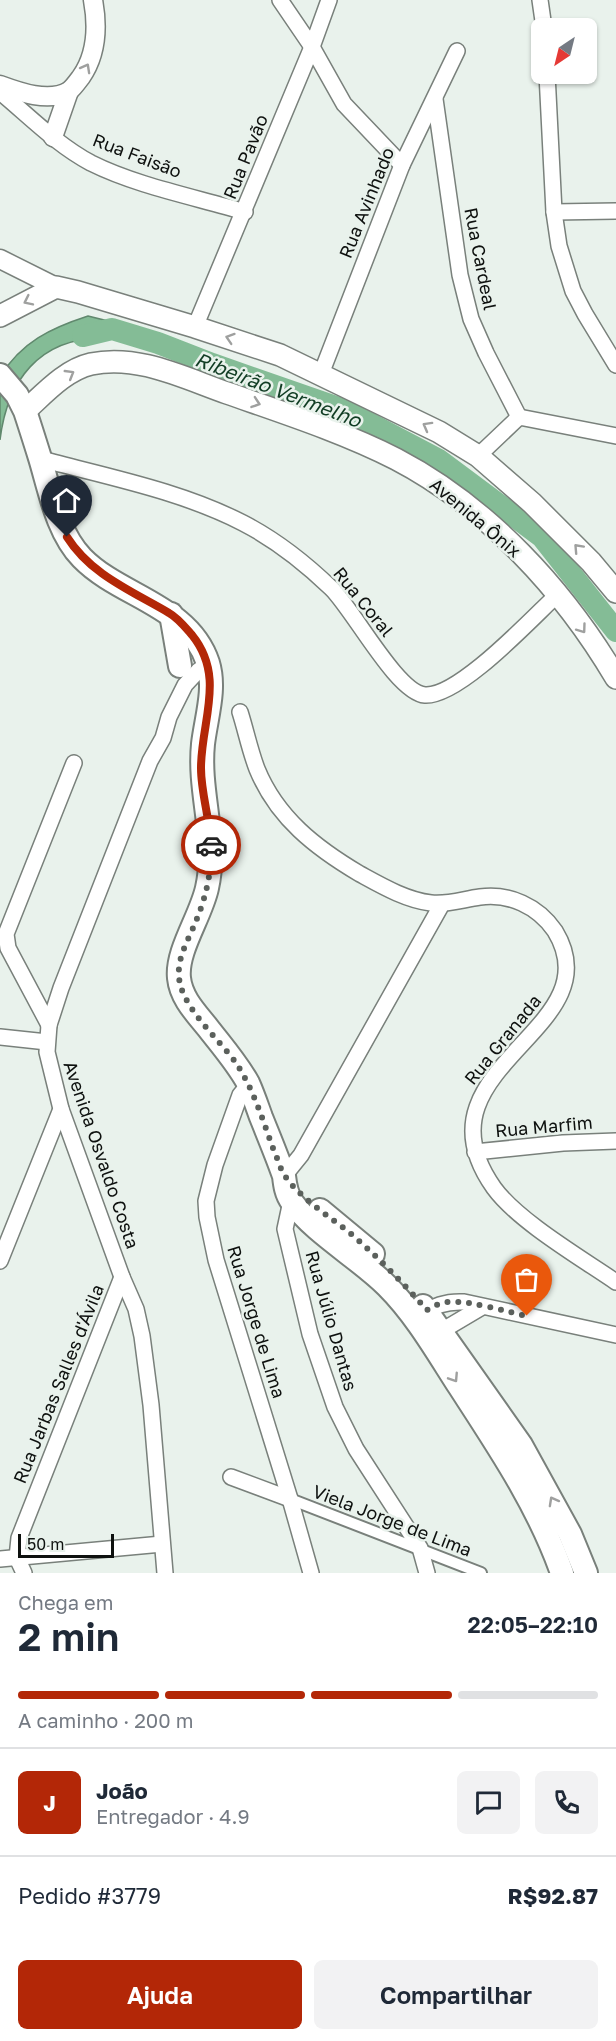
<!DOCTYPE html>
<html lang="pt">
<meta charset="utf-8">
<style>
:root{--surface:#fff;--page:#f2f2f3;--text:#1f2937;--muted:#747a83;--line:#e0e1e3;--accent:#b32707}
body{margin:0;font-family:"Golos Text",sans-serif;background:var(--page);color:var(--text);height:100vh;display:flex;flex-direction:column;font-size:22px;white-space:nowrap}
*{box-sizing:border-box;margin:0}
p{font-size:20px;color:var(--muted)}
.icon{flex:none;width:33px;height:33px;fill:none;stroke:currentColor;stroke-width:2;stroke-linecap:round;stroke-linejoin:round}
.map{position:relative;height:1573px;overflow:hidden}
.side{display:flex;flex-direction:column;background:var(--surface);flex:1}
.side>*{flex:none}
.needle{width:39px;rotate:215deg}
.fabs{position:absolute;left:531px;top:18px;display:grid;gap:12px}
.fabs a{display:grid;place-items:center;width:66px;height:66px;border-radius:9px;background:var(--surface);box-shadow:0 2px 4px #0004;font-size:30px}
.scale{position:absolute;left:18px;bottom:15px;width:96px;box-sizing:border-box;padding-left:6px;border:3px solid #0e110f;border-top:0;font-size:16px;line-height:21px;white-space:nowrap;color:#0e110f;-webkit-text-stroke:4px #e9f2ec;paint-order:stroke}
.pin{position:absolute;display:grid;place-items:center;width:51px;height:51px;color:#fff;margin:-62px -26px;border-radius:50% 50% 50% 0;rotate:-45deg;box-shadow:0 0 6px #0007}
.pin .icon{rotate:45deg}
.courier{position:absolute;display:grid;place-items:center;width:60px;height:60px;margin:-30px;border:4px solid #b32707;border-radius:50%;background:#fff;color:#222;box-shadow:0 2px 8px #0007}
.summary em{font-style:normal;font-weight:600}
.summary div{display:flex;flex-direction:column-reverse}
.summary{display:flex;align-items:center;justify-content:space-between;height:102px;padding:0 18px}
h1{font-size:39px;font-weight:600;line-height:45px}
.bar{display:grid;grid-template-columns:repeat(4,1fr);gap:9px 6px;align-content:center;height:72px;padding:0 18px}
.bar i{height:8px;border-radius:4px;background:var(--line)}
.bar .on{background:var(--accent)}
.bar p{grid-column:span 4}
.line{display:flex;align-items:center;gap:15px;padding:0 18px;border-top:2px solid var(--line)}
.line div{flex:1}
.round{display:grid;place-items:center;flex:none;width:63px;height:63px;border-radius:9px;background:var(--page)}
.primary-button{display:flex;gap:12px;margin-top:auto;padding:12px 18px}
.primary-button a{flex:1;height:69px;border-radius:9px;background:var(--accent);color:#fff;font-size:24px;font-weight:600;line-height:69px;text-align:center}
.primary-button a+a{background:var(--page);color:var(--text)}
.map>svg:first-child{display:block}
</style>
<div class="map">
<svg width="616" height="1573" viewBox="0 0 616 1573">
<rect width="100%" height="100%" fill="#e9f2ec"/>
<path fill="#84bc96" stroke="#61896e" stroke-width="1.5" d="M88,316L108,321L112,329L103,338C39,338 7,381 0,440V377C21,342 51,328 88,316Z"/>
<g fill="none" stroke-linecap="round" stroke-linejoin="round">
<polyline stroke="#84bc96" stroke-width="22" points="83,336 112,329 158,343 212,364 344,410 439,460 542,537 616,631"/>
<defs>
<polyline id="pedestrian" points="290,1499 481,1573"/>
<g id="minor">
<polyline points="280,0 312,47 344,104 402,165"/>
<polyline points="540,0 544,28"/>
<polyline points="547,74 554,212 559,246 573,291 585,314 616,365"/>
<path d="M0,92C29,116 57,145 91,163C137,186 195,197 245,212"/>
<polyline points="435,99 460,275 471,319 486,353 519,417"/>
<polyline points="554,212 616,211"/>
<polyline points="195,327 312,47 329,0"/>
<polyline points="321,374 402,165 457,51"/>
<polyline points="478,456 519,417 616,436"/>
<path d="M41,459C108,477 181,491 243,523C276,540 305,563 331,588C353,609 397,693 425,695C459,697 531,619 557,595"/>
<path d="M240,712C246,731 250,751 257,769C277,818 316,848 360,874C382,886 406,900 431,903C448,905 464,899 480,897C509,893 538,906 555,931C616,1031 408,1067 494,1188C518,1221 581,1258 616,1282"/>
<polyline points="49,1025 8,948 6,934 74,763"/>
<polyline points="0,1037 47,1042"/>
<polyline points="249,1084 240,1095 215,1165 206,1201 207,1217 216,1260 290,1499 311,1573"/>
<polyline points="475,1152 563,1143 616,1141"/>
<polyline points="284,1176 301,1155 442,904"/>
<polyline points="291,1201 285,1229 310,1334 335,1407 356,1449 420,1548 427,1573"/>
<polyline points="0,1261 61,1109"/>
<path d="M419,1316C434,1306 445,1301 464,1302L616,1335"/>
<polyline points="433,1336 482,1307"/>
<polyline points="231,1477 290,1499"/>
<polyline points="0,1559 162,1544"/>
<polyline points="24,1573 17,1558 19,1538 122,1277"/>
<polyline points="165,1573 151,1405 142,1336 136,1309 122,1277 61,1109 47,1052 49,1025 61,988 150,761 163,738 169,717 185,685 198,671 208,664"/>
</g>
<g id="tertiary">
<path d="M0,85C19,92 49,103 69,91C73,88 78,81 81,77C97,54 98,27 93,0"/>
<polyline points="53,137 69,91"/>
<polyline points="0,259 56,287"/>
</g>
<g id="secondary">
<polyline points="0,316 56,287 78,292 195,327 280,355 439,432 478,456 532,503 591,562 616,592"/>
<path d="M25,411C44,394 65,370 91,364C138,354 184,378 227,393C284,413 343,432 396,459C488,507 564,590 616,678"/>
</g>
<g id="primary">
<path d="M0,375L17,395L25,411C30,426 35,442 40,458C50,491 57,532 82,558C120,597 189,605 208,663C216,689 206,718 203,744C198,793 218,839 207,888C201,916 176,951 179,978C181,998 196,1013 208,1028C222,1046 237,1063 248,1083C253,1094 257,1106 261,1117C269,1137 277,1156 284,1176C285,1185 286,1194 292,1202C314,1233 359,1258 387,1286C416,1315 437,1352 459,1386C498,1446 538,1505 562,1573"/>
<polyline points="171,614 180,666"/>
<polyline points="320,1210 373,1254"/>
<polyline points="423,1306 521,1445 570,1534 586,1573"/>
</g>
</defs>
<use href="#pedestrian" stroke="#79807b" stroke-width="14"/>
<use href="#minor" stroke="#79807b" stroke-width="18"/>
<use href="#tertiary" stroke="#79807b" stroke-width="21"/>
<use href="#secondary" stroke="#79807b" stroke-width="24"/>
<use href="#primary" stroke="#79807b" stroke-width="26"/>
<use href="#pedestrian" stroke="#fff" stroke-width="10"/>
<use href="#minor" stroke="#fff" stroke-width="15"/>
<use href="#tertiary" stroke="#fff" stroke-width="18"/>
<use href="#secondary" stroke="#fff" stroke-width="21"/>
<use href="#primary" stroke="#fff" stroke-width="22"/>
</g>
<defs><path id="oneway-chevron" d="M-2-3.5L2.5 0L-2 3.5" fill="none" stroke-width="1.6" stroke-linecap="round" stroke-linejoin="round" transform="scale(1.5)"/></defs>
<g stroke="#9fa09f">
<use href="#oneway-chevron" transform="translate(86 68) rotate(-61)"/>
<use href="#oneway-chevron" transform="translate(28 301) rotate(154)"/>
<use href="#oneway-chevron" transform="translate(230 338) rotate(-162)"/>
<use href="#oneway-chevron" transform="translate(70 374) rotate(-31)"/>
<use href="#oneway-chevron" transform="translate(256 403) rotate(19)"/>
<use href="#oneway-chevron" transform="translate(427 426) rotate(-151)"/>
<use href="#oneway-chevron" transform="translate(578 548) rotate(-133)"/>
<use href="#oneway-chevron" transform="translate(582 629) rotate(54)"/>
<use href="#oneway-chevron" transform="translate(454 1378) rotate(57)"/>
<use href="#oneway-chevron" transform="translate(553 1501) rotate(-119)"/>
</g>
<g fill="none" stroke-linecap="round" stroke-linejoin="round">
<path stroke="#5b605c" stroke-width="6" stroke-dasharray="0 10.8" d="M211,845C212,871 206,897 196,921C189,939 177,957 179,977C181,1007 219,1039 236,1063C254,1090 263,1121 274,1151C278,1159 280,1169 285,1176C299,1197 330,1217 350,1233C378,1257 403,1283 427,1310C434,1306 441,1302 450,1302C469,1300 507,1312 527,1316"/>
<path stroke="#b32707" stroke-width="8" d="M67,537C91,575 132,591 169,613C178,618 185,627 192,635C226,677 201,721 201,768C201,794 210,819 211,845"/>
</g>
<g text-anchor="middle" stroke-width="5" stroke-linejoin="round" paint-order="stroke">
<g font-size="18" fill="#0e110f" stroke="#e9f2ec">
<text transform="translate(137 156) rotate(21)" y="6">Rua Faisão</text>
<text transform="translate(246 157) rotate(-68)" y="6">Rua Pavão</text>
<text transform="translate(367 203) rotate(-68)" y="6">Rua Avinhado</text>
<text transform="translate(480 259) rotate(79)" y="6">Rua Cardeal</text>
<text transform="translate(475 518) rotate(40)" y="6">Avenida Ônix</text>
<text transform="translate(363 602) rotate(51)" y="6">Rua Coral</text>
<text transform="translate(503 1040) rotate(-51)" y="6">Rua Granada</text>
<text transform="translate(544 1127) rotate(-5)" y="6">Rua Marfim</text>
<text transform="translate(101 1155) rotate(71)" y="6">Avenida Osvaldo Costa</text>
<text transform="translate(331 1321) rotate(74)" y="6">Rua Júlio Dantas</text>
<text transform="translate(256 1322) rotate(73)" y="6">Rua Jorge de Lima</text>
<text transform="translate(59 1384) rotate(-68)" y="6">Rua Jarbas Salles d'Ávila</text>
<text transform="translate(392 1521) rotate(21)" y="6">Viela Jorge de Lima</text>
</g>
<g font-size="20" font-style="italic" fill="#113d24" stroke="#e9f2ec">
<text transform="translate(278 390) rotate(21)" y="7">Ribeirão Vermelho</text>
</g>
</g>
</svg>
<div class="fabs">
<a><svg class="needle" viewBox="-14 -14 28 28"><path d="M0-13l5 13h-10z" fill="#e53935"/><path d="M0 13l5-13h-10z" fill="#747a83"/></svg></a>
</div>
<div class="scale">50 m</div>
<div class="pin" style="left:527px;top:1316px;background:#ea580c"><svg class="icon" aria-label="bag" viewBox="0 0 24 24"><path d="M5 8h14l-1 12H6zM9 8a3 3 0 0 1 6 0"/></svg></div>
<div class="pin" style="left:67px;top:537px;background:#1f2937"><svg class="icon" aria-label="home" viewBox="0 0 24 24"><path d="M3 11l9-7 9 7M6 9v11h12V9"/></svg></div>
<div class="courier" style="left:211px;top:845px"><svg class="icon" aria-label="car" viewBox="0 0 24 24"><path d="M5 17H2v-5l4-1 3-4h7l3 4 3 1v5h-3M9 17h6M6 11h13"/><circle cx="7" cy="17" r="2"/><circle cx="17" cy="17" r="2"/></svg></div>
</div>
<section class="side">
<div class="summary"><div><h1>2 min</h1><p>Chega em</p></div><em>22:05–22:10</em></div>
<div class="bar"><i class="on"></i><i class="on"></i><i class="on"></i><i></i><p>A caminho · 200 m</p></div>
<div class="line" style="height:108px"><b class="round" style="background:var(--accent);color:#fff">J</b><div><b>João</b><p>Entregador · 4.9</p></div><a class="round"><svg class="icon" aria-label="chat" viewBox="0 0 24 24"><path d="M4 5h16v11H9l-5 4z"/></svg></a><a class="round"><svg class="icon" aria-label="phone" viewBox="0 0 24 24"><path d="M5 4h4l2 5-3 2q2 4 5 5l2-3 5 2v4C11 20 4 13 5 4z"/></svg></a></div>
<div class="line" style="height:78px"><div>Pedido #3779</div><b>R$92.87</b></div>
<div class="primary-button"><a>Ajuda</a><a>Compartilhar</a></div>
</section>
